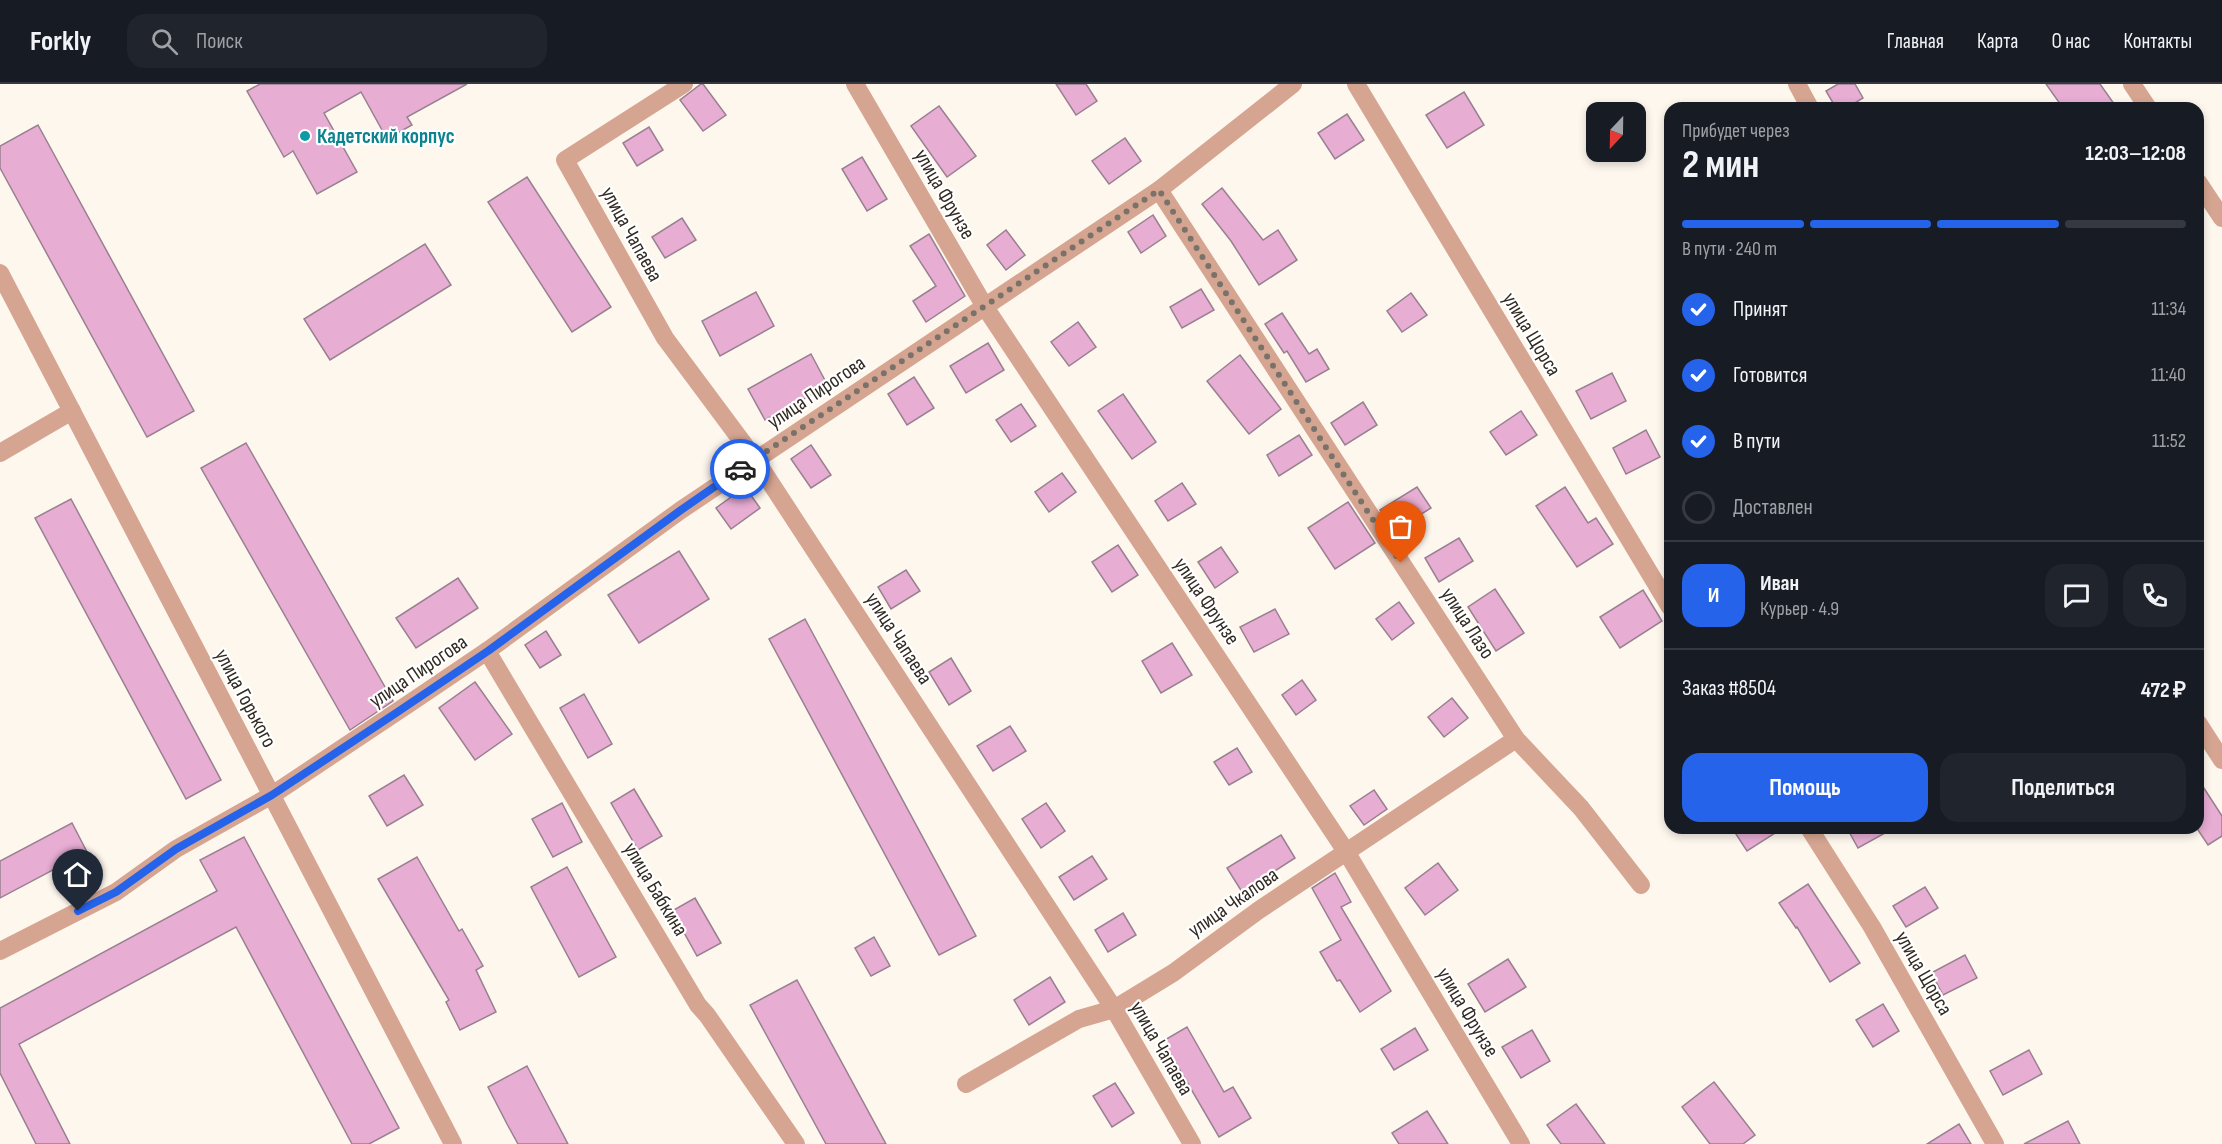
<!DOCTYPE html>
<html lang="ru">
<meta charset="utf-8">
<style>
:root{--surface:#171b24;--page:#20242c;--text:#f1f3f6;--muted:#9ea1a6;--line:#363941;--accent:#2563eb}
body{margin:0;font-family:"Sofia Sans Condensed",sans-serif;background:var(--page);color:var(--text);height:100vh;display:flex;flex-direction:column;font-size:22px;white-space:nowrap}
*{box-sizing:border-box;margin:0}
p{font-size:20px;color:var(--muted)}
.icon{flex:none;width:33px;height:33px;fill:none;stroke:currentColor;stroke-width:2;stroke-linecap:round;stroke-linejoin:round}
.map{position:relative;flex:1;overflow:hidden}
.side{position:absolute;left:1664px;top:18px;width:540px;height:732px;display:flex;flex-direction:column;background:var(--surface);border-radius:18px;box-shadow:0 3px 9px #0003}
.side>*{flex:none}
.needle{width:39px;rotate:202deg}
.tools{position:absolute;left:1586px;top:18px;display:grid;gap:12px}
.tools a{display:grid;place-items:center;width:60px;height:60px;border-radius:12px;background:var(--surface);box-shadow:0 3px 9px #0003;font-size:30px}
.pin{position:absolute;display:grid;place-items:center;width:51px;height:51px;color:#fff;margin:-62px -26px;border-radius:50% 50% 50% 0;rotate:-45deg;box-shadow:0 0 6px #0007}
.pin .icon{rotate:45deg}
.courier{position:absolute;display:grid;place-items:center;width:60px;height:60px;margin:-30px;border:4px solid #2563eb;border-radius:50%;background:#fff;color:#222;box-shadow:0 2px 8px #0007}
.summary em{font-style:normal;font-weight:700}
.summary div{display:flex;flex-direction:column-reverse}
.summary{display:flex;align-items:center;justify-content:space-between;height:102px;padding:0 18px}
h1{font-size:39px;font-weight:700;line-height:45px}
.bar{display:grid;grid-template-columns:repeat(4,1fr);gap:9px 6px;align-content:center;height:72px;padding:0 18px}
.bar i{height:8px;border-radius:4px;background:var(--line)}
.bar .current{background:var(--accent)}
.bar p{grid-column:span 4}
.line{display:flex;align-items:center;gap:15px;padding:0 18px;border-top:2px solid var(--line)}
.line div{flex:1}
.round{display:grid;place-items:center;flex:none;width:63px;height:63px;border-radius:18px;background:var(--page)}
ol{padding:0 18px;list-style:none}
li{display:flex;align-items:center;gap:18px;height:66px}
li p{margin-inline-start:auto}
li .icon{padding:6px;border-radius:50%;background:var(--accent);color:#fff;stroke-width:4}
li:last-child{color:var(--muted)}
li i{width:33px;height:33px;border:3px solid var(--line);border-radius:50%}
.cta{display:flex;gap:12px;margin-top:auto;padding:12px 18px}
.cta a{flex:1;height:69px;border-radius:18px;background:var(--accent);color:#fff;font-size:24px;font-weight:700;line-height:69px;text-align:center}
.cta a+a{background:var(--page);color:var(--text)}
header{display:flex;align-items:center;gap:36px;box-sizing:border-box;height:84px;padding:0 30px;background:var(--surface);border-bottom:2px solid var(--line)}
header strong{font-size:28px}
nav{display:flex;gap:33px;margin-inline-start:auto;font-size:21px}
.search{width:420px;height:54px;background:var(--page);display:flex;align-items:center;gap:15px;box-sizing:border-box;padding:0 21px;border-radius:18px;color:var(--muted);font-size:22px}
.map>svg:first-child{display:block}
</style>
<header>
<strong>Forkly</strong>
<div class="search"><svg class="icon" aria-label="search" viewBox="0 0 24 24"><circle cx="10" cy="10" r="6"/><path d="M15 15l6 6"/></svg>Поиск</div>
<nav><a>Главная</a><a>Карта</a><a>О нас</a><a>Контакты</a></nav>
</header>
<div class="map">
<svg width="2222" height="1060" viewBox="0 0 2222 1060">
<rect width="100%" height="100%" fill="#fef7ee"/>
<g fill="#e7add3" stroke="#998090" stroke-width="1.5">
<polygon points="260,0 467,0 407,33 412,41 387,55 361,8 324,29 357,88 317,110 293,67 284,73 247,7"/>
<polygon points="701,0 703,0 726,31 703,47 680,16"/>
<polygon points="1056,0 1086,0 1097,17 1076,31"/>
<polygon points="1838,0 1855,0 1863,14 1847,24 1836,24 1826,7"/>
<polygon points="2046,0 2100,0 2117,24 2063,24"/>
<polygon points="1464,8 1484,41 1447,64 1426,31"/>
<polygon points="939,22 976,72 947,93 911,42"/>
<polygon points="1347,30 1364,56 1335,75 1318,49"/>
<polygon points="38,41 194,327 147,353 0,84 0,62"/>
<polygon points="649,43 663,66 637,82 623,59"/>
<polygon points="1125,54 1141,77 1109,100 1092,77"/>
<polygon points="862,73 887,115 867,127 842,85"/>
<polygon points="527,93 611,223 572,248 488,118"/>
<polygon points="1222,104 1263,156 1278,146 1297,176 1259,201 1231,157 1202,120"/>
<polygon points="1153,131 1166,152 1141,169 1128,148"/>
<polygon points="682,134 696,156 665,174 652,153"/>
<polygon points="1006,146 1025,171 1006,186 987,161"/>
<polygon points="929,150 965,212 926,238 913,217 936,202 910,162"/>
<polygon points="425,160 451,201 330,276 304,235"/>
<polygon points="1201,205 1214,226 1182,244 1170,223"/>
<polygon points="756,208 774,242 720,272 702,237"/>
<polygon points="1411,209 1427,231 1402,248 1387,227"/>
<polygon points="1282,229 1309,270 1317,265 1329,285 1306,298 1287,267 1284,269 1265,240"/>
<polygon points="1078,238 1096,263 1069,282 1051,258"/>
<polygon points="988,259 1004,286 966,309 950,282"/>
<polygon points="811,270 828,302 765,336 748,305"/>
<polygon points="1240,271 1281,325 1249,350 1207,297"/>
<polygon points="1612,289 1626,317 1591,335 1576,307"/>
<polygon points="914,293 934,324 907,341 888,310"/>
<polygon points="1123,310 1156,358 1132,375 1098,327"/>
<polygon points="1363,318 1377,341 1345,361 1331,339"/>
<polygon points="1021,320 1036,342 1011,358 996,336"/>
<polygon points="1521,327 1537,351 1506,371 1490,348"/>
<polygon points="1646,346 1660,373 1626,390 1613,364"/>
<polygon points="1299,351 1312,371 1279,392 1267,371"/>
<polygon points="246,359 393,617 350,646 201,384"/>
<polygon points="811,361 831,391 811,404 791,375"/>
<polygon points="1062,389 1076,408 1049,428 1035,408"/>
<polygon points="1182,399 1196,420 1168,437 1155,417"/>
<polygon points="745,403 760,424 731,445 716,424"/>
<polygon points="1417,403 1431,424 1394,447 1380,426"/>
<polygon points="1565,403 1588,439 1596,434 1613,460 1577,483 1536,422"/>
<polygon points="71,415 221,696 186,715 35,434"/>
<polygon points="1348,418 1375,459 1335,485 1308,444"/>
<polygon points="1459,454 1473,477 1439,498 1425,474"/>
<polygon points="1118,461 1138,491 1112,508 1092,478"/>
<polygon points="1221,463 1238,488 1215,504 1198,478"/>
<polygon points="679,467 709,515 639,559 608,511"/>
<polygon points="906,486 920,507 891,525 878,503"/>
<polygon points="458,494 478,524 416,564 396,534"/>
<polygon points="1495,505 1524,549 1496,567 1468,523"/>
<polygon points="1643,506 1662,537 1620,564 1600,533"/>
<polygon points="1399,518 1414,539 1392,556 1376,535"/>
<polygon points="1275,525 1289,550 1254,568 1240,543"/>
<polygon points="805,535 976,852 939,871 769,555"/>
<polygon points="546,547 561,571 540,584 525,561"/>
<polygon points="1172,559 1192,591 1161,609 1142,577"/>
<polygon points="951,574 971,607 949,621 929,588"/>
<polygon points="1302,596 1316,616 1296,631 1282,611"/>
<polygon points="475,598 512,650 475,676 439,624"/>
<polygon points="584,610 612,660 588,674 560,624"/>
<polygon points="1452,614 1468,634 1444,653 1428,633"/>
<polygon points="1010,642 1026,667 993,687 977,662"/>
<polygon points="1237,664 1252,688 1229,701 1214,678"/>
<polygon points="404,691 423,721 387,742 369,712"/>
<polygon points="2198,695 2222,732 2222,752 2208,761 2198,746"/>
<polygon points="634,705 662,752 638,766 611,719"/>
<polygon points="1374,706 1387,725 1364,741 1350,722"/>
<polygon points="562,719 582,758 553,773 532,735"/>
<polygon points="1046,719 1065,747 1041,764 1022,735"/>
<polygon points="72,739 87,768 0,814 0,777"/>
<polygon points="1732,744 1783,744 1747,767"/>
<polygon points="1847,744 1894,744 1858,764"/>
<polygon points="1281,751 1295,774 1242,808 1227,784"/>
<polygon points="244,753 399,1044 369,1060 352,1060 236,843 19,960 70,1060 36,1060 0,989 0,924 217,807 200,776"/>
<polygon points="1092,772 1107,795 1074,816 1059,793"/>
<polygon points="417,773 459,847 462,845 483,882 476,886 496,928 460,946 446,918 449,916 378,795"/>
<polygon points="1438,779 1458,806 1425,831 1405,804"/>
<polygon points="567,783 616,873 579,893 531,803"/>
<polygon points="1335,789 1351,818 1341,823 1391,907 1360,928 1340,896 1337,897 1320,868 1341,856 1312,804"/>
<polygon points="1808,800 1860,879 1830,898 1797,843 1796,844 1779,819"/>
<polygon points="1925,803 1938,824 1906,843 1893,822"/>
<polygon points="695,814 721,859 697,872 672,827"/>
<polygon points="1123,829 1136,851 1108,868 1095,846"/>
<polygon points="874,853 890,882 871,892 855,864"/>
<polygon points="1965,871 1977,894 1943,911 1931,889"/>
<polygon points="1508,875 1526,903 1485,928 1468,900"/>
<polygon points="1050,893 1065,918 1029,941 1014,916"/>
<polygon points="797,896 886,1060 826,1060 750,921"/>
<polygon points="1883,920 1899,947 1873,963 1856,936"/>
<polygon points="1187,943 1224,1008 1233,1003 1251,1034 1219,1053 1163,957"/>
<polygon points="1415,944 1428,966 1394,986 1381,965"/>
<polygon points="1532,946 1550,977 1521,994 1502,963"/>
<polygon points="2029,966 2042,990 2003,1011 1990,987"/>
<polygon points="527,982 547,1020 568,1060 518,1060 507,1040 488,1003"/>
<polygon points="1714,998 1755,1051 1743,1060 1710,1060 1682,1023"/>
<polygon points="1115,999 1134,1029 1112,1043 1093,1012"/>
<polygon points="1576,1020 1605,1060 1561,1060 1547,1041"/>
<polygon points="1427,1027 1448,1060 1399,1060 1392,1049"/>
<polygon points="2068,1037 2080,1060 2024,1060"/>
<polygon points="1959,1040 1971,1060 1927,1060"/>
</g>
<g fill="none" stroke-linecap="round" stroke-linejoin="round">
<g stroke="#d5a591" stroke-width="18">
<polyline points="684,0 565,76 665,254 755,375 1114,925 1192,1060"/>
<polyline points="855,0 985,223 1347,769 1521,1060"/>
<polyline points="1356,0 1670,523"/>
<polyline points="1797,0 1810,24"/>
<polyline points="2132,0 2148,24"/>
<polyline points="2198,98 2222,134"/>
<polyline points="1159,106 1516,655 1581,724 1641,801"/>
<polyline points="0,189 453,1060"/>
<polyline points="0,369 72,327"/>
<polyline points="487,567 698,921 707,931 796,1060"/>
<polyline points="2198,639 2222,676"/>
<polyline points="1809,744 1872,843 1995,1060"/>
<polyline points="0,867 116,808 176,765 272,711 413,617 487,567 681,426 1159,106 1293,0"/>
<polyline points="966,1000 1079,935 1114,925 1173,889 1259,826 1516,655"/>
</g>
</g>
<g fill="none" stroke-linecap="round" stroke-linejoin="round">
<polyline stroke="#79726a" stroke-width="6" stroke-dasharray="0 10.8" points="740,385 1159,106 1401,479"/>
<polyline stroke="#2563eb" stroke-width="8" points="78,827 116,808 176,765 272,711 396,629 488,567 681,426 740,385"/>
</g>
<circle fill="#0f9aa8" stroke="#fff" stroke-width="2" cx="305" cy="52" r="6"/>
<g text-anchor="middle" stroke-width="4.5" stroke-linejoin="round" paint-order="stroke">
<g font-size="21" font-weight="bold" fill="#0d838f" stroke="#fff" text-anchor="start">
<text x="317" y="59">Кадетский корпус</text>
</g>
<g font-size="21" fill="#322b23" stroke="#fff">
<text transform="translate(945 110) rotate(60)" y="7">улица Фрунзе</text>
<text transform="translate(632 150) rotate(61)" y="7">улица Чапаева</text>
<text transform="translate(1532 250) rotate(59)" y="7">улица Щорса</text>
<text transform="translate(816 308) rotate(-34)" y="7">улица Пирогова</text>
<text transform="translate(1207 517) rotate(56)" y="7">улица Фрунзе</text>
<text transform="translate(1468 539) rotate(57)" y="7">улица Лазо</text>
<text transform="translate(899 554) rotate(57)" y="7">улица Чапаева</text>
<text transform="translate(418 587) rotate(-34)" y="7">улица Пирогова</text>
<text transform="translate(246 614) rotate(62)" y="7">улица Горького</text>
<text transform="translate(656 805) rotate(59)" y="7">улица Бабкина</text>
<text transform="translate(1233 818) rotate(-35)" y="7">улица Чкалова</text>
<text transform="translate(1924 889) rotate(60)" y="7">улица Щорса</text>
<text transform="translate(1468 928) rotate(59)" y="7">улица Фрунзе</text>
<text transform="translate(1162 964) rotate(60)" y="7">улица Чапаева</text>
</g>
</g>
</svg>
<div class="tools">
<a><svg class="needle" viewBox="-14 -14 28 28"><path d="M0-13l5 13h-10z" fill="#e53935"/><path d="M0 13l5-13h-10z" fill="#9ea1a6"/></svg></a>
</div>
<div class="pin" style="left:1401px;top:479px;background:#ea580c"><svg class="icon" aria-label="bag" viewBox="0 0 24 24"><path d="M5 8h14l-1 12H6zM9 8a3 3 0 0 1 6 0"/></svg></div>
<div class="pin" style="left:78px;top:827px;background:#1f2937"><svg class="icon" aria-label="home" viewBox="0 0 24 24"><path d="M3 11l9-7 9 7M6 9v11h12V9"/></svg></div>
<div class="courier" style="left:740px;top:385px"><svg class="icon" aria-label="car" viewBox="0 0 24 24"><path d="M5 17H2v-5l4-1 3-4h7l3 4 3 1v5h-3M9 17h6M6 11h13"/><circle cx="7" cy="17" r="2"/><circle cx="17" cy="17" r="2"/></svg></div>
<section class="side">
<div class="summary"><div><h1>2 мин</h1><p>Прибудет через</p></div><em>12:03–12:08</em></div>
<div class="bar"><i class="current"></i><i class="current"></i><i class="current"></i><i></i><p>В пути · 240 m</p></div>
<ol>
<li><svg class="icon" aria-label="check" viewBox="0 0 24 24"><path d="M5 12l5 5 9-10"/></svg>Принят<p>11:34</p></li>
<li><svg class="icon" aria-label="check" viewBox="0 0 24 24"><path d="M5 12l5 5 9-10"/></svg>Готовится<p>11:40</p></li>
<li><svg class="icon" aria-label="check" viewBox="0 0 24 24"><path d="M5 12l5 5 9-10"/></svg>В пути<p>11:52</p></li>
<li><i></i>Доставлен</li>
</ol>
<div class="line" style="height:108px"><b class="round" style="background:var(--accent);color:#fff">И</b><div><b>Иван</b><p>Курьер · 4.9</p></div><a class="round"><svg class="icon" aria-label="chat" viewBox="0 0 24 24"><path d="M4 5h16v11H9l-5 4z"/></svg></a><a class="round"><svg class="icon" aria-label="phone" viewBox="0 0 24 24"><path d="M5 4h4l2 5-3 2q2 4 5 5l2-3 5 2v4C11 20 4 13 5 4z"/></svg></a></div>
<div class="line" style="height:78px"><div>Заказ #8504</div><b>472 ₽</b></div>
<div class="cta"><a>Помощь</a><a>Поделиться</a></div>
</section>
</div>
